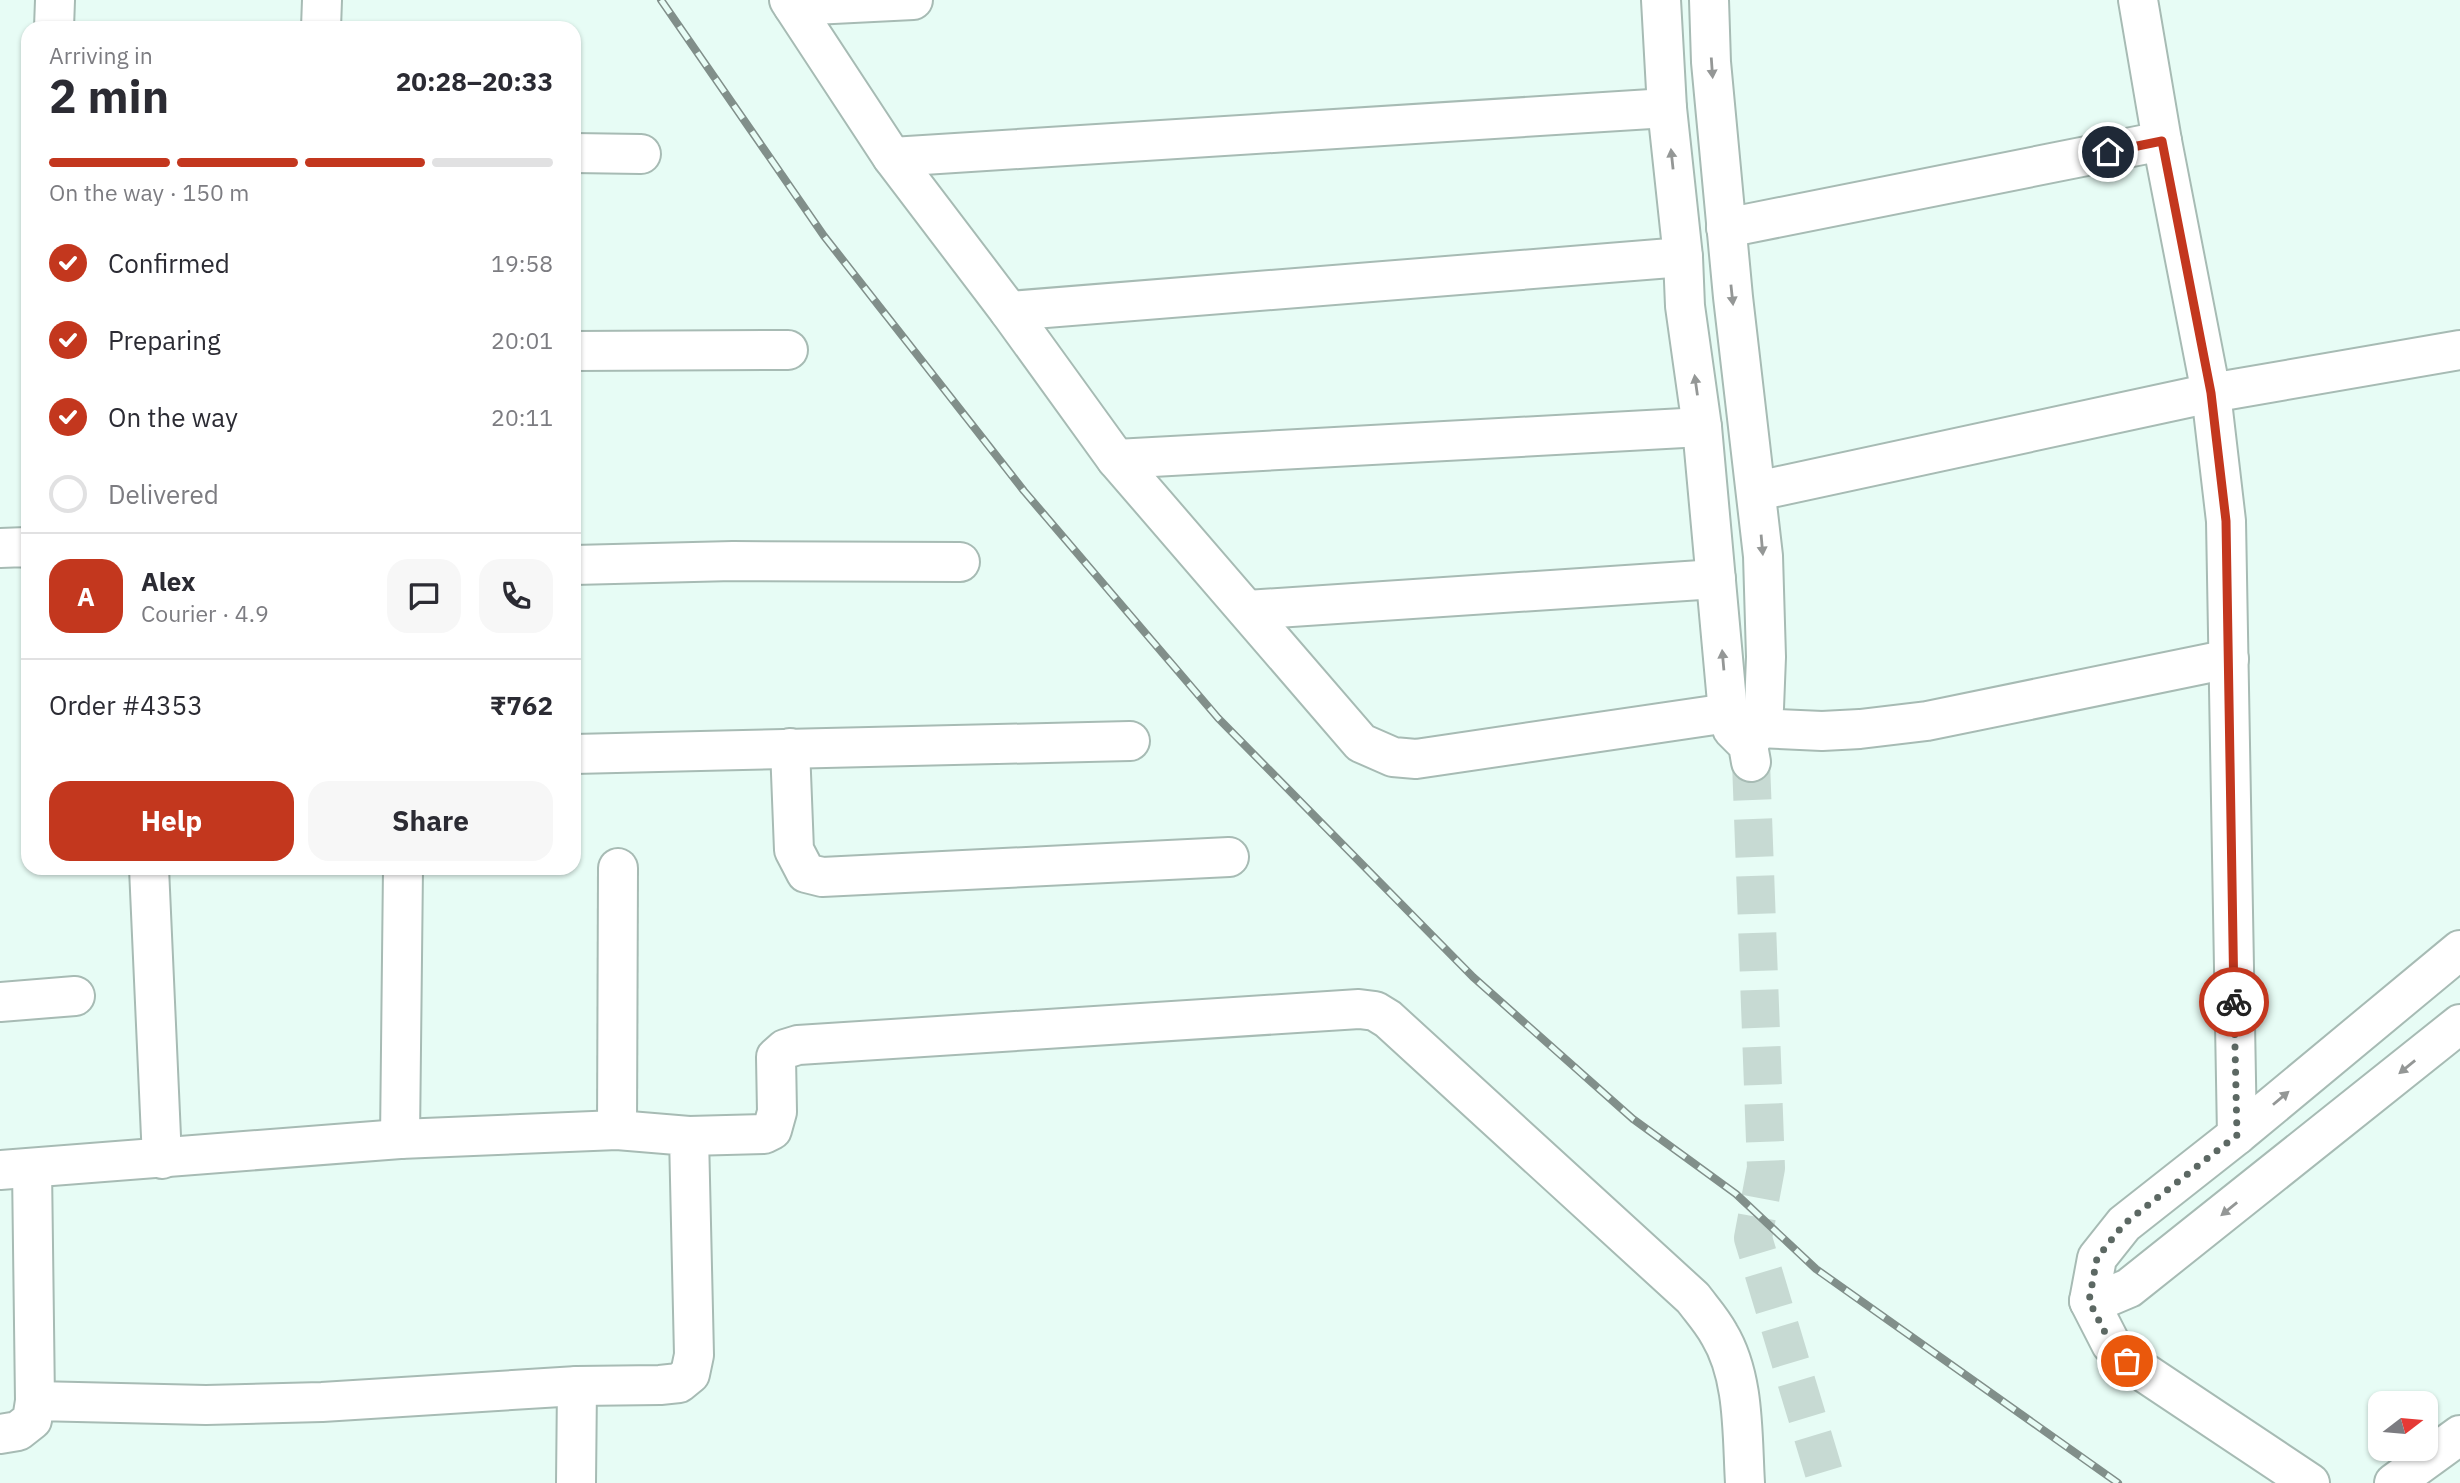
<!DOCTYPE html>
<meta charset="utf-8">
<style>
:root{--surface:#fff;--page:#f7f7f7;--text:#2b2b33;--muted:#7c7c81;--line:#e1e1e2;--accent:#c3371e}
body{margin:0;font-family:"IBM Plex Sans",sans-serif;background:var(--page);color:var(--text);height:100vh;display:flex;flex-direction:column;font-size:26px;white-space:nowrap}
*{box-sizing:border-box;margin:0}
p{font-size:23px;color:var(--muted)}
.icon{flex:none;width:38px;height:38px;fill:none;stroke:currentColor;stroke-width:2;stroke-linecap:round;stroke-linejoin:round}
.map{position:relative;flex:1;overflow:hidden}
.panel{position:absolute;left:21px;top:21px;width:560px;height:854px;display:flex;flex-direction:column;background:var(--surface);border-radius:21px;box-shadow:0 2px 5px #0004}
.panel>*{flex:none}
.needle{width:46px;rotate:74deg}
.buttons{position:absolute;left:2368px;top:1391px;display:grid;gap:14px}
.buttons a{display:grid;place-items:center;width:70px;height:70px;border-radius:14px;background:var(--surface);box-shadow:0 2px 5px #0004;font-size:35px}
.pin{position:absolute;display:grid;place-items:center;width:60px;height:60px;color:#fff;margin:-30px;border:4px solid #fff;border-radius:50%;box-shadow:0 2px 7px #0007}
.courier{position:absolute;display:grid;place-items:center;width:70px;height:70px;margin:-35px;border:5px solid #c3371e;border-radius:50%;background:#fff;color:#222;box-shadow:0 2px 9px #0007}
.overview em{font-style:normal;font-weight:700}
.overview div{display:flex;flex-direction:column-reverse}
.overview{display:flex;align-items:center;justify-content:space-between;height:119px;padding:0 28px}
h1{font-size:46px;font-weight:700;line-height:52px}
.bar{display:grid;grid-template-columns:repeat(4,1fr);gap:10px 7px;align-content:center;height:84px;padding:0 28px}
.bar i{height:9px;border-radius:5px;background:var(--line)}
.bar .on{background:var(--accent)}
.bar p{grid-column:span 4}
.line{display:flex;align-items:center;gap:18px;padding:0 28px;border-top:2px solid var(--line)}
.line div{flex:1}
.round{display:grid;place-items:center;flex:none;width:74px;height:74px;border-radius:21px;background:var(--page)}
ol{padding:0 28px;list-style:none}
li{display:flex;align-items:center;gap:21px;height:77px}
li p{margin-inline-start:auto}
li .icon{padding:7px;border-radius:50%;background:var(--accent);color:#fff;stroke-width:4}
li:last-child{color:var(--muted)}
li i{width:38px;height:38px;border:4px solid var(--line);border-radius:50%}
.action{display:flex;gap:14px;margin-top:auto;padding:14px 28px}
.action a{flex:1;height:80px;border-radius:21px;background:var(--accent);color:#fff;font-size:28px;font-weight:700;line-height:80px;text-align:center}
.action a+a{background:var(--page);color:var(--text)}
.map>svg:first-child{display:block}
</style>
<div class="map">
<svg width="2460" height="1483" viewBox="0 0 2460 1483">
<rect width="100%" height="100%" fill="#e7fcf5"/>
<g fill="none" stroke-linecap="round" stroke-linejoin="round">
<polyline stroke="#c7dad3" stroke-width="38" stroke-dasharray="38 19" stroke-linecap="butt" points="1751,762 1766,1168 1753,1238 1827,1483"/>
<defs>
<g id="street">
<polyline points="789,0 892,157 1009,311 1116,459 1361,743 1393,757 1416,759 1728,713"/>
<polyline points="2138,0 2162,141 2211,393 2226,521 2237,1135"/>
<polyline points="793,6 913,0"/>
<polyline points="54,28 55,0"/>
<polyline points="321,28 322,0"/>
<polyline points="574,153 641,154"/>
<polyline points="892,157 1667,108"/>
<polyline points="1726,228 2162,141"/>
<polyline points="1009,311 1683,257"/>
<polyline points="574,351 788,350"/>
<polyline points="1116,459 1702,427"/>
<polyline points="1757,491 2211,393 2460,350"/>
<polyline points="0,548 27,547 28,549"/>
<polyline points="574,565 733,561 960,562"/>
<polyline points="1247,610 1716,579"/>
<polyline points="1758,728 1822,731 1860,729 1927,721 2229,659"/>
<polyline points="790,748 794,850 806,873 822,877 1229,857"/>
<polyline points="574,754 1130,741"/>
<polyline points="149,868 162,1159"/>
<polyline points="0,1002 75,996"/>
<polyline points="617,1130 618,868"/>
<path d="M689,1136L764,1134L772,1130L777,1112L776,1057L785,1049L798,1045L1359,1009L1375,1011L1388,1019L1693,1298C1702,1310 1712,1321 1719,1334C1745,1377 1742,1434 1745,1483"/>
<polyline points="400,1139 403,868"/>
<polyline points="32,1168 35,1401"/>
<polyline points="0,1170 400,1139 617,1130 689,1136 694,1355 690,1374 679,1383 660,1385 577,1386 322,1402 206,1405 35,1401 32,1420 18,1431 0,1434"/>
<polyline points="2089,1301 2103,1299 2129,1288 2460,1024"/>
<polyline points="576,1483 577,1386"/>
<polyline points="2310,1483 2127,1361 2111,1344 2089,1301 2097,1258 2124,1224 2237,1135 2460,950"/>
<polyline points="2394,1483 2460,1435"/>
</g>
<g id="secondary">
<polyline points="1661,0 1667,108 1683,257 1685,306 1702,427 1728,713 1732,729 1748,745 1751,762"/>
<polyline points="1709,0 1711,62 1733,297 1763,556 1766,657 1764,708 1758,728 1748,745"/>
</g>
</defs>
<use href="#street" stroke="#a7bbb4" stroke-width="42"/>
<use href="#secondary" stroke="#a7bbb4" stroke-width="42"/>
<use href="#street" stroke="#fff" stroke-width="38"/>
<use href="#secondary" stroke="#fff" stroke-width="38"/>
<defs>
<polyline id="rail" points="661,0 824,236 1024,491 1218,718 1473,977 1633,1119 1736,1194 1816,1269 2118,1483"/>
</defs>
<use href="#rail" stroke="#818f8a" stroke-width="8"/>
<use href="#rail" stroke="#e7fcf5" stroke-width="5" stroke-dasharray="16" stroke-linecap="butt"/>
</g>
<defs><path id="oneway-solid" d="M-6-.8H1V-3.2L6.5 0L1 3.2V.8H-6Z" transform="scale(1.75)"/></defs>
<g fill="#949796">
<use href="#oneway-solid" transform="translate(1712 68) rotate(86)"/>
<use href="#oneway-solid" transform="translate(1672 159) rotate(-96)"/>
<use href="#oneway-solid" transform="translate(1732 295) rotate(84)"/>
<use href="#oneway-solid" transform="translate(1696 385) rotate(-98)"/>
<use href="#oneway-solid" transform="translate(1762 545) rotate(85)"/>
<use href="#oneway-solid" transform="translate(1723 660) rotate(-95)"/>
<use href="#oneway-solid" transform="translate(2407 1067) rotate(141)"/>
<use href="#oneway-solid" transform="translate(2281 1098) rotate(-40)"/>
<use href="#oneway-solid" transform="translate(2229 1209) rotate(141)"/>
</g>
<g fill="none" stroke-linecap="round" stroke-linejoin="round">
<polyline stroke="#5c6863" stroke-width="7" stroke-dasharray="0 12.6" points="2127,1361 2111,1344 2089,1301 2097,1258 2124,1224 2237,1135 2234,1002"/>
<polyline stroke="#c3371e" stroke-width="9" points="2108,152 2162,141 2211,393 2226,521 2234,1002"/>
</g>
</svg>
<div class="buttons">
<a><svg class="needle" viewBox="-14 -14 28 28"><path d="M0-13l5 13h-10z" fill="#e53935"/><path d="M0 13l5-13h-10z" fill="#7c7c81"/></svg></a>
</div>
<div class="pin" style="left:2127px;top:1361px;background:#ea580c"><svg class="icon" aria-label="bag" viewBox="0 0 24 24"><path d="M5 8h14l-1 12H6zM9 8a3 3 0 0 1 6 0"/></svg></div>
<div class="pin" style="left:2108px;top:152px;background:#1f2937"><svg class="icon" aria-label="home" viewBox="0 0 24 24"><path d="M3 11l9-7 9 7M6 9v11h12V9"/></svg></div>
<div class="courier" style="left:2234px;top:1002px"><svg class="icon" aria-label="bike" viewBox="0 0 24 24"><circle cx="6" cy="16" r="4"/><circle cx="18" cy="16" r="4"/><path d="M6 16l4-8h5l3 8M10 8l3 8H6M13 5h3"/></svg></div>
<section class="panel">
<div class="overview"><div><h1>2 min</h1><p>Arriving in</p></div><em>20:28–20:33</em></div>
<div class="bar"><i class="on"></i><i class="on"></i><i class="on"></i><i></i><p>On the way · 150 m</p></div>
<ol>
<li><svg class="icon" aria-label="check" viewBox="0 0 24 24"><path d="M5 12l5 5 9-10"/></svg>Confirmed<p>19:58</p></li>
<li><svg class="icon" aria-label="check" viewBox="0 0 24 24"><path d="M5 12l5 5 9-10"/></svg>Preparing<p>20:01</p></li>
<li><svg class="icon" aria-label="check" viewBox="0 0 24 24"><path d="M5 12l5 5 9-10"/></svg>On the way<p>20:11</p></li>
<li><i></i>Delivered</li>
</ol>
<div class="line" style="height:126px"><b class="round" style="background:var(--accent);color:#fff">A</b><div><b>Alex</b><p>Courier · 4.9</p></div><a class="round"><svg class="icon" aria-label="chat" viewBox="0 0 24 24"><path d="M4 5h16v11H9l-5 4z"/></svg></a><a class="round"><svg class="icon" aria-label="phone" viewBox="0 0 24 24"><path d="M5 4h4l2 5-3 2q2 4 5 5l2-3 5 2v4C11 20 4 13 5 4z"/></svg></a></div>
<div class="line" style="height:91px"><div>Order #4353</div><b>₹762</b></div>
<div class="action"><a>Help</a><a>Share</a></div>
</section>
</div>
